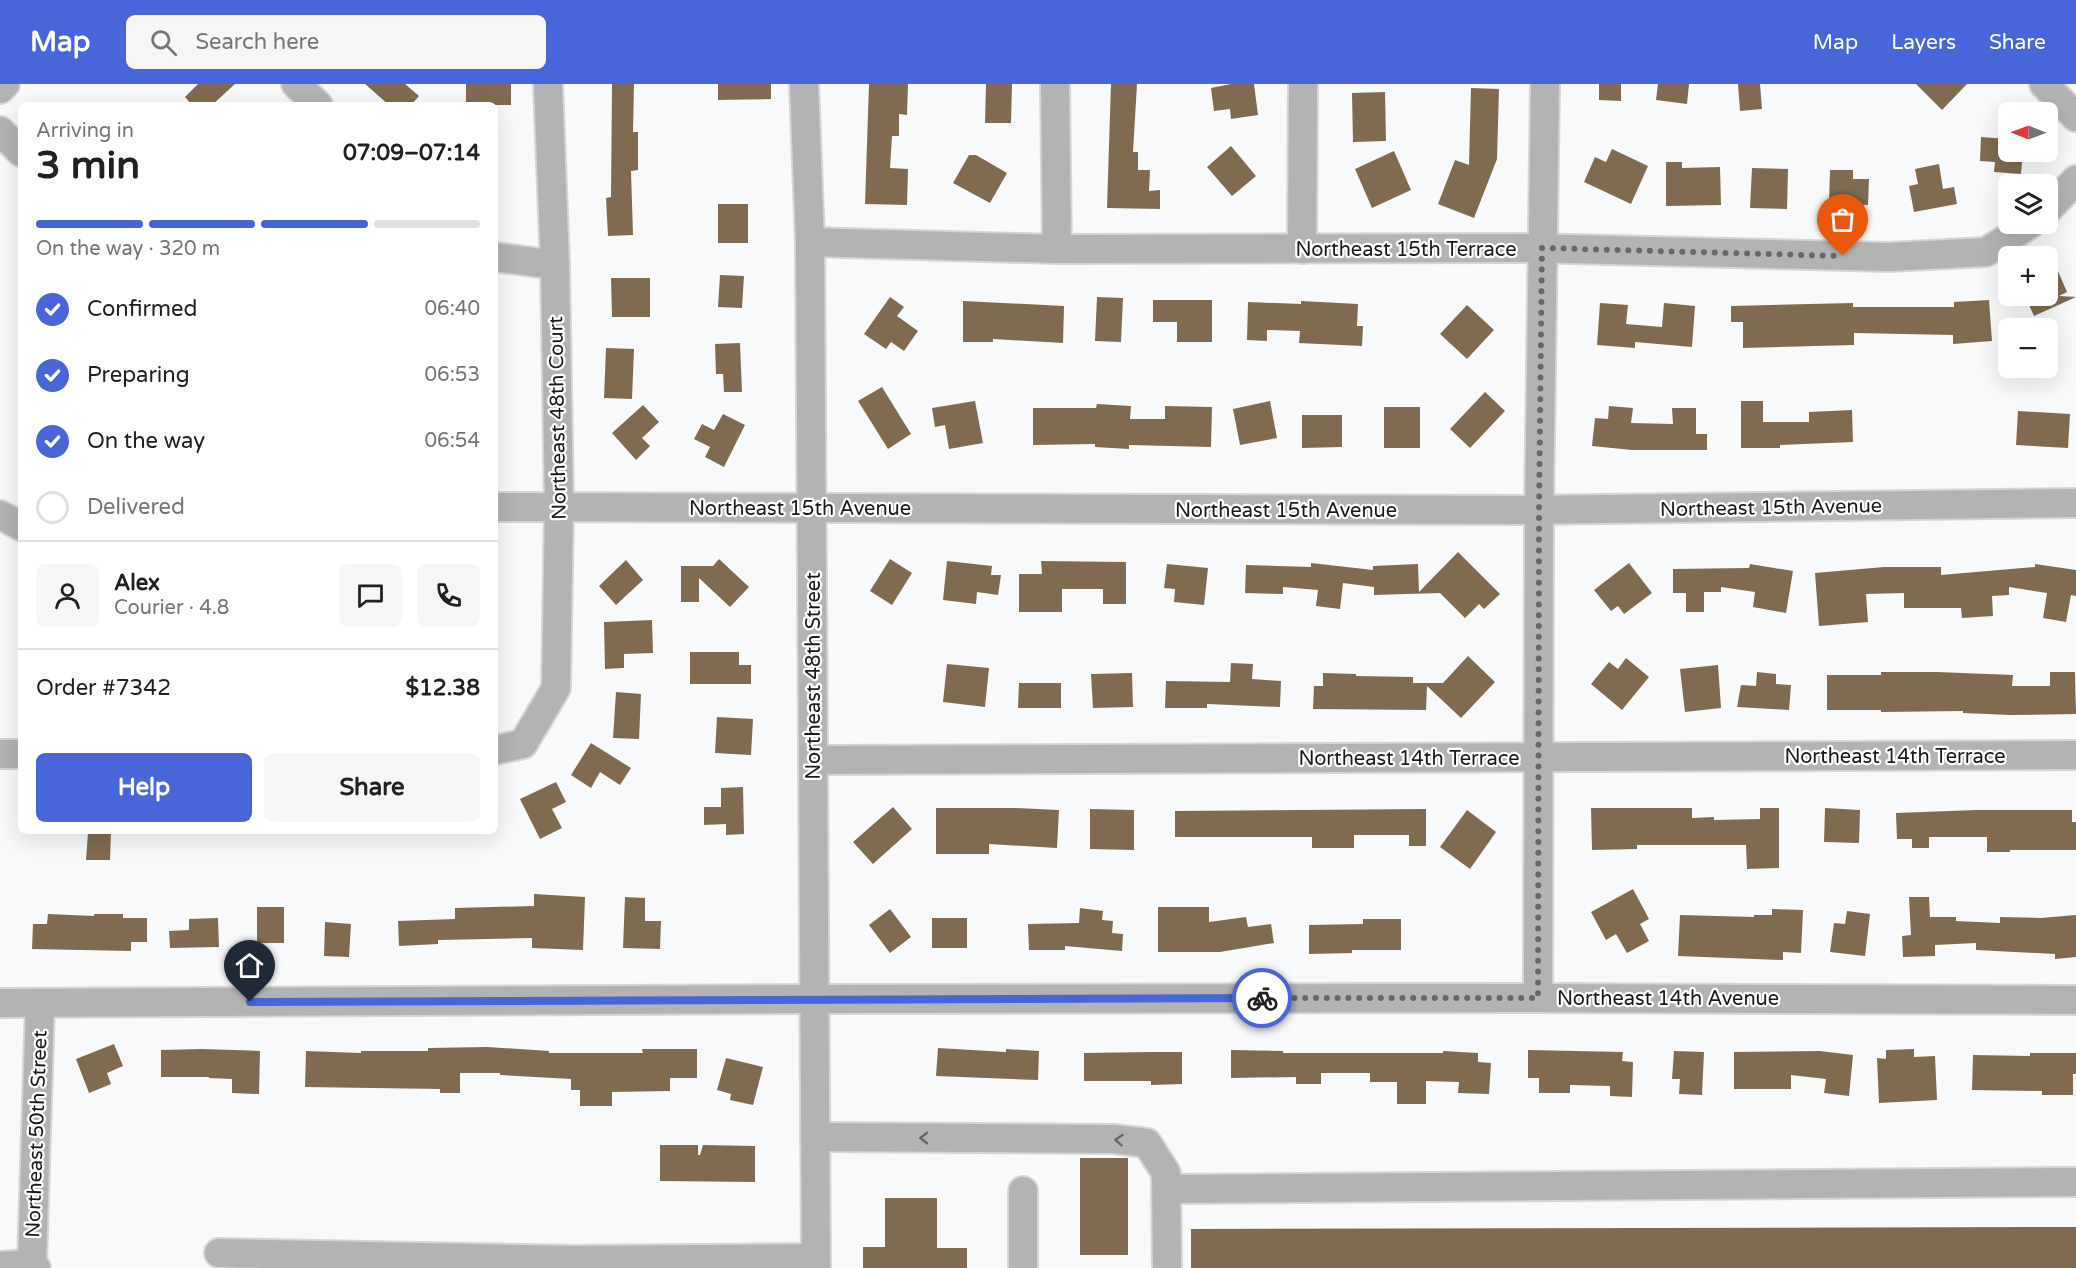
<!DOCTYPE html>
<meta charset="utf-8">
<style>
:root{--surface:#fff;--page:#f6f6f6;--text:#202124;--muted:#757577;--line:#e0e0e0;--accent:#4865d9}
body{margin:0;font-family:"Varela Round",sans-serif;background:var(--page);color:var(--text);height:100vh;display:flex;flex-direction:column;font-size:22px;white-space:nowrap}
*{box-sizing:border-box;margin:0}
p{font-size:20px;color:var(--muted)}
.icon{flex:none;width:33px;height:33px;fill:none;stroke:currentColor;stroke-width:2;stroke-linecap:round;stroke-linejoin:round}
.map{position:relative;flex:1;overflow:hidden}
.sheet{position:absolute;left:18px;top:18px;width:480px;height:732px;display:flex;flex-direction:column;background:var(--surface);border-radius:9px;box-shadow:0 6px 24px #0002}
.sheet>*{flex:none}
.needle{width:39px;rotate:271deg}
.tools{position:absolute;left:1998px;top:18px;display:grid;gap:12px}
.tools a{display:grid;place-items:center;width:60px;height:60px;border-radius:9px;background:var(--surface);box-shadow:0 6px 24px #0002;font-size:30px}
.pin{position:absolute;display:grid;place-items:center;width:51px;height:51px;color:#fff;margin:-62px -26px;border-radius:50% 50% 50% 0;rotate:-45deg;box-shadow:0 0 6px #0007}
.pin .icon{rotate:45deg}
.courier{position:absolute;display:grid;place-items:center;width:60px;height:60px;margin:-30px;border:4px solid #4865d9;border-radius:50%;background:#fff;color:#222;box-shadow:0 2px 8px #0007}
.head em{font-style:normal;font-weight:700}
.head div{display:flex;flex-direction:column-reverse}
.head{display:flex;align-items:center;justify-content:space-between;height:102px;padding:0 18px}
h1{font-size:39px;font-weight:700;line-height:45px}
.bar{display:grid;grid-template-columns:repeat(4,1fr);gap:9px 6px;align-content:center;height:72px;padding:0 18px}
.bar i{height:8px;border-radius:4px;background:var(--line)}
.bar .selected{background:var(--accent)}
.bar p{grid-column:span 4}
.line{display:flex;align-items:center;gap:15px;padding:0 18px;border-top:2px solid var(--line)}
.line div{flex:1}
.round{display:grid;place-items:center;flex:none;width:63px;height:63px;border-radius:9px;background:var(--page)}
ol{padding:0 18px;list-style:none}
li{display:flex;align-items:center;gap:18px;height:66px}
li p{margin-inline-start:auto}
li .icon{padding:6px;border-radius:50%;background:var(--accent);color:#fff;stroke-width:4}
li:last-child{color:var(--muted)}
li i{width:33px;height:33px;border:3px solid var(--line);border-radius:50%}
.primary-button{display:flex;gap:12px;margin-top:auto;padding:12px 18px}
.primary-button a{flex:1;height:69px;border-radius:9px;background:var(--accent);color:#fff;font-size:24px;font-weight:700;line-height:69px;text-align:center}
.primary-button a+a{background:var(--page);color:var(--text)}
header{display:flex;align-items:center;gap:36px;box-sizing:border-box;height:84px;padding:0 30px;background:var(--accent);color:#fff}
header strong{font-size:28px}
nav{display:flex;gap:33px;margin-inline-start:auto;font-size:21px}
.search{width:420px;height:54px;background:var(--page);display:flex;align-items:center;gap:15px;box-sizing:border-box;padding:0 21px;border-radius:9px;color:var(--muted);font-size:22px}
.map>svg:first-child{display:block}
</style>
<header>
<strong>Map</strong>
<div class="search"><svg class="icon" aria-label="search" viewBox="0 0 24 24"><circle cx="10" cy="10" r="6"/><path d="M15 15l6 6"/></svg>Search here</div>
<nav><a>Map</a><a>Layers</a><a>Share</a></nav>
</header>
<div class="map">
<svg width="2076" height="1184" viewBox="0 0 2076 1184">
<rect width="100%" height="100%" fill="#f8f9fa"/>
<g fill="#816b50">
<polygon points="198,0 235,0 212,21 192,21 185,13"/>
<polygon points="365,0 405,0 419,12 411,21 389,21"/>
<rect x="466" y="0" width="45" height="21"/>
<polygon points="612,0 634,0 633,48 638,48 638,86 631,87 633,151 608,152 606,114 611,113"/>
<polygon points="718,0 771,0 771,15 718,16"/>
<polygon points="869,0 908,0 907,31 899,30 899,52 892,52 890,84 908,85 907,121 865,120"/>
<polygon points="986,0 1012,0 1011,39 985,39"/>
<polygon points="1111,0 1137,0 1133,68 1138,68 1138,86 1150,86 1149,107 1160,106 1160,125 1107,124"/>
<polygon points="1231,0 1254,0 1258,31 1231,35 1230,25 1214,27 1211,4"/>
<polygon points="1599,0 1621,0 1621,17 1599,16"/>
<polygon points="1658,0 1689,0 1687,20 1656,16"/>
<polygon points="1738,0 1760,0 1762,25 1740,27"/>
<polygon points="1916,0 1967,0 1942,26"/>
<polygon points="1471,4 1499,5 1497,75 1474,134 1438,120 1455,76 1469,81"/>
<polygon points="1385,8 1386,57 1353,58 1352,9"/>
<polygon points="1981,53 2008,55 2008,68 2023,68 2021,90 1994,88 1995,78 1980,77"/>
<polygon points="1231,62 1256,92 1232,112 1207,83"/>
<polygon points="1612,65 1648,82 1631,120 1584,98 1595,73 1606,78"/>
<polygon points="1394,67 1411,106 1372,124 1355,85"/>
<polygon points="969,71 976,71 1007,89 990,119 953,99"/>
<polygon points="1666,78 1682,78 1682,84 1720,83 1721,121 1666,122"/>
<polygon points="1939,80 1943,105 1954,103 1957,120 1914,128 1909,102 1918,100 1915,85"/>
<polygon points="1752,84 1788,85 1787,125 1750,124"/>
<polygon points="1830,86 1853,86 1853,95 1869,95 1868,121 1829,120"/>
<rect x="718" y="120" width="30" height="39"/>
<polygon points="2048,164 2067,208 2059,212 2076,213 2034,232 2025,212 2048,212"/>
<polygon points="720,191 744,192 742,224 718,223"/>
<polygon points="611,194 650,194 650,233 612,233"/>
<polygon points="890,213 904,223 897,232 918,247 904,267 891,258 886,265 864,250"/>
<polygon points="1097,213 1123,214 1121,258 1095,257"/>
<polygon points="1153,216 1212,216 1212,258 1177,258 1177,238 1153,238"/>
<polygon points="1989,216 1992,257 1953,260 1953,251 1854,249 1854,261 1743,264 1743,238 1731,238 1731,222 1853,219 1853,223 1954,223 1954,218"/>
<polygon points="963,217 1064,222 1063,259 993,255 993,258 963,258"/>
<polygon points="1301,217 1358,220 1357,242 1363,242 1362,262 1299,259 1300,247 1267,246 1267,257 1247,256 1248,218 1301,220"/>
<polygon points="1600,219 1628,221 1626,240 1662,243 1664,219 1695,222 1692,263 1635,258 1635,264 1597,261"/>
<polygon points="1467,221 1494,246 1467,275 1440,250"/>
<polygon points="740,259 742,308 724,308 723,290 716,290 715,260"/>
<polygon points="606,264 634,265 632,315 604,314"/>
<polygon points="882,303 911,350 888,365 858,317"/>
<polygon points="1485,308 1505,327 1470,364 1450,345"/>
<polygon points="975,317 983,359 949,365 945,341 935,343 932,324"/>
<polygon points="1270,317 1277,354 1240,361 1233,325"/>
<polygon points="1741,317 1763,317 1763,338 1809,338 1809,328 1852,326 1853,358 1780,361 1780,364 1741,364"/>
<polygon points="1097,320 1131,322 1130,335 1165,335 1165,322 1212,323 1211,363 1129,361 1129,365 1095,363 1095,360 1033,361 1033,324 1096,324"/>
<polygon points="643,321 659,338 642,354 650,362 636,376 612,349"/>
<polygon points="1609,322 1633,324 1631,339 1673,340 1672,324 1696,324 1696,350 1707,350 1707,366 1632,366 1592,362 1595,334 1608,335"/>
<rect x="1384" y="323" width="36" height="41"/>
<polygon points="2018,327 2070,330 2068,364 2016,361"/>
<polygon points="723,330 745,341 724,383 705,373 710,363 694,355 702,340 714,346"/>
<polygon points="1302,331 1342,331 1342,363 1302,364"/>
<polygon points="1458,468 1500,510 1484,525 1479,520 1465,534 1440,509 1374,511 1374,503 1343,499 1340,525 1316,522 1318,506 1283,503 1283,510 1245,509 1246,481 1311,483 1311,479 1373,486 1373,482 1418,480 1419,508"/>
<polygon points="719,475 749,503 730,523 699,494 699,518 681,518 681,482 713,482"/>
<polygon points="890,475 912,489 892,521 870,507"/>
<polygon points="626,476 643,496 616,521 599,502"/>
<polygon points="947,477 992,482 991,491 1001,491 998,511 977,508 976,520 943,516"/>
<polygon points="1041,477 1126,478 1126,520 1103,520 1103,505 1062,505 1062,528 1019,528 1019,490 1042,490"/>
<polygon points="1629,479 1652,509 1624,530 1618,522 1611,527 1594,506"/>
<polygon points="1167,480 1208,484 1204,521 1174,518 1175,505 1164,504"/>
<polygon points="1750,480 1793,487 1786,529 1753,523 1755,508 1721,503 1721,508 1704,508 1704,528 1686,528 1686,509 1673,509 1673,485 1749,484"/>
<polygon points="2035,480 2076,486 2076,512 2071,511 2066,538 2043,534 2047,509 2009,503 2009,511 1992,512 1993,532 1962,534 1961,524 1904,524 1904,509 1866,510 1868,538 1819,542 1815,489 1884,483 1941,483 1941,491 2035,483"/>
<polygon points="652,536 653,569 624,570 624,584 605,585 604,538"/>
<polygon points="690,568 739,568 739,581 751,581 751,600 690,600"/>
<polygon points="1468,572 1495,598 1461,634 1427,602 1426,626 1313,625 1314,602 1323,602 1323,589 1356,590 1356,592 1413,593 1413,599 1443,599"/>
<polygon points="1626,574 1649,593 1622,626 1591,600 1609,578 1618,585"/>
<polygon points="1231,579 1253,580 1252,595 1281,597 1280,623 1207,620 1207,624 1165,624 1166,597 1230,598"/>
<polygon points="947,580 989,584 985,623 943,618"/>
<polygon points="1718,581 1721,624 1685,628 1680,585"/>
<polygon points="1757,588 1776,590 1776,600 1791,601 1789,626 1737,623 1741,601 1756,602"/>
<polygon points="1881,588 1937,588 2013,591 2012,602 2050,602 2050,588 2075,588 2076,630 2011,631 1963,629 1963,627 1881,628 1881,626 1827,626 1827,591 1881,591"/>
<polygon points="1132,589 1133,623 1093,624 1091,590"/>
<polygon points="1019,599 1061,599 1061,624 1018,624"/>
<polygon points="616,608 641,610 639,655 613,654"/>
<polygon points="717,633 753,635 751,671 715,669"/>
<polygon points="591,659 631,684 620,701 600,688 591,704 571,691"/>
<polygon points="556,698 566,718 552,725 562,744 540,755 520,715"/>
<polygon points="743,703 744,750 726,751 726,740 704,741 704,723 721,723 721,704"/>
<polygon points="893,723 912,745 873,780 853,758"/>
<polygon points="936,724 1014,724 1059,726 1057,764 989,760 989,770 936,770"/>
<polygon points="1591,724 1692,724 1692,734 1714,733 1714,736 1760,735 1760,724 1779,724 1779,784 1747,785 1746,761 1637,761 1637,765 1592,766"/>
<polygon points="1825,724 1860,726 1859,759 1824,758"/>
<polygon points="1090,725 1134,726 1134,766 1090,765"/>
<polygon points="1426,725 1426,762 1409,762 1409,751 1354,751 1354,764 1312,764 1312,753 1175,753 1175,727"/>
<polygon points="1467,726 1496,748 1470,785 1440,763"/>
<polygon points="1976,726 2072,726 2072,738 2076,738 2076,766 2010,766 2010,768 1987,768 1987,753 1929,753 1929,764 1912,764 1912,755 1897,755 1896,729"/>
<polygon points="88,748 111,749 110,776 86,776"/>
<polygon points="1633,805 1649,835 1640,840 1649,857 1627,869 1616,850 1606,856 1591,828"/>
<polygon points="534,810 585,813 583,866 532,864 532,854 438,856 438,860 399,862 398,837 455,835 455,824 534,822"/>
<polygon points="625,813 645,814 645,837 661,837 660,865 623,864"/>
<polygon points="1909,813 1929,813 1930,833 1956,833 1956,837 2000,839 2000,833 2041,834 2076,831 2076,873 2055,875 2055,870 1976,866 1976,859 1935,861 1935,872 1903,873 1902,852 1911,851"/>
<rect x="257" y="823" width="27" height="36"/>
<polygon points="1158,823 1209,823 1209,838 1246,833 1248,843 1271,840 1274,859 1220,868 1158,868"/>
<polygon points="1080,824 1103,827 1102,836 1113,837 1112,849 1123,850 1122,867 1065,862 1065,866 1029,866 1028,840 1079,839"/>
<polygon points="890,825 911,853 890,869 869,841"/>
<polygon points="1772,825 1803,826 1801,869 1783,868 1783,876 1678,872 1680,831 1754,833 1754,831 1772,831"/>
<polygon points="1847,827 1870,830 1865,872 1830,868 1834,839 1845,840"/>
<polygon points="48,830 94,832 94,830 123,830 123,834 147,834 147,858 131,858 131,867 32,865 33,840 47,840"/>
<polygon points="218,834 219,863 170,864 169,847 189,846 189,835"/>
<rect x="932" y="834" width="35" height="30"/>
<polygon points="1363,835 1401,835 1401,866 1352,866 1352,869 1309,870 1309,841 1363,840"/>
<polygon points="325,838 351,840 349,873 324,872"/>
<polygon points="114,960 123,982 107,989 111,1000 89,1009 76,975"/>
<polygon points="487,963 549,967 549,969 643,969 642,965 697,965 697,994 670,994 670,1007 612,1008 612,1022 580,1022 580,1006 571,1006 571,995 500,991 500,989 460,989 460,1009 440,1009 440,1005 305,1003 306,967 361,969 361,967 428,967 428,964"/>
<polygon points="938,964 1006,968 1006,965 1039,967 1038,996 936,992"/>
<polygon points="202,965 260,967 259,1010 232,1009 232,995 209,994 209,993 161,993 161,966"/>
<polygon points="1914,965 1914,973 1935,972 1937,1016 1879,1019 1877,974 1886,975 1886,966"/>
<polygon points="1231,966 1283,967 1283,969 1443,969 1443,967 1478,969 1478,978 1491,979 1489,1010 1458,1009 1459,998 1426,997 1426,1020 1397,1020 1397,998 1370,998 1370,989 1321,989 1321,1000 1296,1000 1296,993 1231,994"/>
<polygon points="1528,966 1623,968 1622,977 1633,978 1632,1013 1610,1012 1610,1002 1570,1001 1570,1009 1539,1009 1539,994 1528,994"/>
<polygon points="1674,967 1704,968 1702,1011 1679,1010 1680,995 1672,995"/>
<polygon points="1820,967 1853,971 1849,1012 1824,1009 1826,995 1791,991 1791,1005 1734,1005 1734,968"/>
<polygon points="1151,968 1182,968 1182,1000 1151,1001 1151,997 1084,997 1084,969"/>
<polygon points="2030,969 2076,969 2076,990 2073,990 2073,1011 2042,1011 2042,1007 1972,1006 1973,971 2030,972"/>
<polygon points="726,974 763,983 753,1021 730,1016 731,1010 717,1006"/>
<polygon points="660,1061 698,1061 698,1071 700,1071 703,1061 755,1062 755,1098 660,1097"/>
<rect x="1080" y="1074" width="48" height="97"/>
<polygon points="885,1114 937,1114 937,1164 967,1164 967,1184 863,1184 863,1163 885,1163"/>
<polygon points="2076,1143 2076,1184 1191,1184 1191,1145"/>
</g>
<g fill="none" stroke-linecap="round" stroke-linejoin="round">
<defs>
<g id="minor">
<polyline points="296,0 318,21"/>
<polyline points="804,0 810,158 816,1184"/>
<polyline points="1055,0 1057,165"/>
<polyline points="2044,0 2076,33"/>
<polyline points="0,5 5,0"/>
<polyline points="0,47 21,68"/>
<polyline points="2048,125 2076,96"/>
<polyline points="810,158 1057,165 1530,164 1889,173 1986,168 2030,140"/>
<polyline points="1302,165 1303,0"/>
<polyline points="495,173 555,181"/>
<polyline points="495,423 1524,426 2076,419"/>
<polyline points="0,431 21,442"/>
<polyline points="495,666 523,660 556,604 559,423 555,181 548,0"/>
<polyline points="0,670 21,670"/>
<polyline points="813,676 2076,671"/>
<polyline points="1538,914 1539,426 1545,0"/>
<polyline points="0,919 814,915 1538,914 2076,916"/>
<polyline points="815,1053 1114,1055 1147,1059 1166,1089 1167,1184"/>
<polyline points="1167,1105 2076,1098"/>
<polyline points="219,1169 574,1176 816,1174"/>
<polyline points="32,1180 40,919"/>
<polyline points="0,1182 32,1180 36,1184"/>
<polyline points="1023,1184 1023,1107"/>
</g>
</defs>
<use href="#minor" stroke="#d4d5d6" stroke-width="32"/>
<use href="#minor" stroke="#b3b3b2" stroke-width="28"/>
</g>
<defs><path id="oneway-chevron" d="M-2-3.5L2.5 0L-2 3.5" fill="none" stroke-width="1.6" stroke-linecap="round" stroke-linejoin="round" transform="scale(1.5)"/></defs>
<g stroke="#666">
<use href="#oneway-chevron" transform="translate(924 1054) rotate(-180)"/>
<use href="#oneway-chevron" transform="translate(1119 1056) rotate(-175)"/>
</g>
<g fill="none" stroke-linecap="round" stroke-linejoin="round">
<polyline stroke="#676868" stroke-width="6" stroke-dasharray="0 10.8" points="1262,914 1538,914 1539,426 1542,164 1843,172"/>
<polyline stroke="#4865d9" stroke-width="8" points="250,918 1262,914"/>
</g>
<g text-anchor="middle" stroke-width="4.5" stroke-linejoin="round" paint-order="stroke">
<g font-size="20" fill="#191a1a" stroke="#fff">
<text x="1406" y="172">Northeast 15th Terrace</text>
<text transform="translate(557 334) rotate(-91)" y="7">Northeast 48th Court</text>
<text transform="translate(1771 423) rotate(-1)" y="7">Northeast 15th Avenue</text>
<text x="800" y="431">Northeast 15th Avenue</text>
<text x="1286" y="433">Northeast 15th Avenue</text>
<text transform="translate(813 592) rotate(-90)" y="7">Northeast 48th Street</text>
<text x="1895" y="679">Northeast 14th Terrace</text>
<text x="1409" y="681">Northeast 14th Terrace</text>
<text x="1668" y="921">Northeast 14th Avenue</text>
<text transform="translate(36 1050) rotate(-88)" y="7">Northeast 50th Street</text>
</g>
</g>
</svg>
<div class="tools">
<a><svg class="needle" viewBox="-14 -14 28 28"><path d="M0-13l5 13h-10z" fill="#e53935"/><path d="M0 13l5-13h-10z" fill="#757577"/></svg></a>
<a><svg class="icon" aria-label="layers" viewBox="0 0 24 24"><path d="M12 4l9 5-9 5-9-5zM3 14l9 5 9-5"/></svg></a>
<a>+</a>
<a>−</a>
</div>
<div class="pin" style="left:1843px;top:172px;background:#ea580c"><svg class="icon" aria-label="bag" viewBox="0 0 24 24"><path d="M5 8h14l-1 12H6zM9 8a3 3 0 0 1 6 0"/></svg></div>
<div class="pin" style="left:250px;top:918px;background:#1f2937"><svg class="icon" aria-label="home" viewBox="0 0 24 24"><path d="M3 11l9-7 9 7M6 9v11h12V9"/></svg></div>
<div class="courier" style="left:1262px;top:914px"><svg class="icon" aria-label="bike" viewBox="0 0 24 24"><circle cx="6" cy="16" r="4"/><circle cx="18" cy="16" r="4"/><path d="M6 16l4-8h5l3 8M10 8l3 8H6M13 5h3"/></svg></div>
<section class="sheet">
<div class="head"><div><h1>3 min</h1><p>Arriving in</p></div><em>07:09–07:14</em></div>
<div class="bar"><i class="selected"></i><i class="selected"></i><i class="selected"></i><i></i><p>On the way · 320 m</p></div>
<ol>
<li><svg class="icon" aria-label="check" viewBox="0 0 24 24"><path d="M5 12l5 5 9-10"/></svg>Confirmed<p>06:40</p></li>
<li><svg class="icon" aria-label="check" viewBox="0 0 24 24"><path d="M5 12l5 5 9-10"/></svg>Preparing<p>06:53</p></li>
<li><svg class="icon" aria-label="check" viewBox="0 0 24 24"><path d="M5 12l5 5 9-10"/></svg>On the way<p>06:54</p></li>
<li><i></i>Delivered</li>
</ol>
<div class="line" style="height:108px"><a class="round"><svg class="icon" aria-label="person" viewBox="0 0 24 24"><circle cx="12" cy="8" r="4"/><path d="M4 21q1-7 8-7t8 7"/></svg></a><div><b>Alex</b><p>Courier · 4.8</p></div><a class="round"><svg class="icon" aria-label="chat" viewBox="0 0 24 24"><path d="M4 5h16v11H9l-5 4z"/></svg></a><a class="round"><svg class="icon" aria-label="phone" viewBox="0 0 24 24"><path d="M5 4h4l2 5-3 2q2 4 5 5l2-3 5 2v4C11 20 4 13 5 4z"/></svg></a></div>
<div class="line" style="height:78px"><div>Order #7342</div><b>$12.38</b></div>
<div class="primary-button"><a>Help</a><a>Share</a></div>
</section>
</div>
